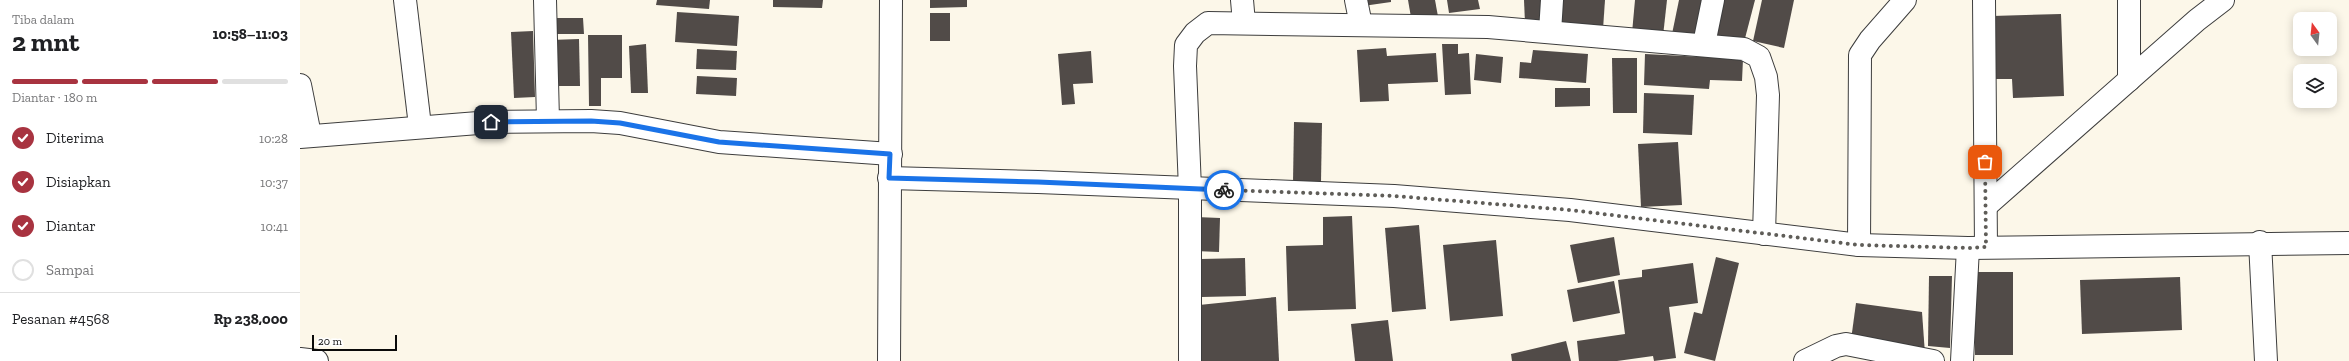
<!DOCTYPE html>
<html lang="id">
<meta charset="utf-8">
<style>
:root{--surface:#fff;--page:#f2f2f2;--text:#202124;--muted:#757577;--line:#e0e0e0;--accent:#a83340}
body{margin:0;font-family:"Zilla Slab",serif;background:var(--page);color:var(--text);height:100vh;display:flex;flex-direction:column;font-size:15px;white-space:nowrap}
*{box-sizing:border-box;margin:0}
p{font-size:13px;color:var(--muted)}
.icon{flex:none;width:22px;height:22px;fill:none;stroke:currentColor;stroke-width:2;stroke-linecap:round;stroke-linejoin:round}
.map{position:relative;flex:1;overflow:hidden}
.drawer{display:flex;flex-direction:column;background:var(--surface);width:300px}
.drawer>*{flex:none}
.needle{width:26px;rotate:345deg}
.fabs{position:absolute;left:1993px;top:12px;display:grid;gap:8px}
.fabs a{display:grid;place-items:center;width:44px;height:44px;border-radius:8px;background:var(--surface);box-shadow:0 2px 10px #0003;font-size:20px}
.scale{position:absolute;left:12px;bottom:10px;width:85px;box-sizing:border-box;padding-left:4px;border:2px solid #0a0a0a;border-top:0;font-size:11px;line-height:14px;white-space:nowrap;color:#0a0a0a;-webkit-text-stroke:3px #fff;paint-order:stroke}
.pin{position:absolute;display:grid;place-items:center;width:34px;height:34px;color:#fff;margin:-17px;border-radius:8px;box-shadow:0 2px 6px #0006}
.courier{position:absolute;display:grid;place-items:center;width:40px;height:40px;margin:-20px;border:3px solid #1a73e8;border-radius:50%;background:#fff;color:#222;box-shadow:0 1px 5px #0007}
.summary em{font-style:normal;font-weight:800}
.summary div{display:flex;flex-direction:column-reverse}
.summary{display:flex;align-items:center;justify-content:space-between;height:68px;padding:0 12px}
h1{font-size:26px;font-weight:800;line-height:30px}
.bar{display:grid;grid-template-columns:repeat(4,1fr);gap:6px 4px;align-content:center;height:48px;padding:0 12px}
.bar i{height:5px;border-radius:3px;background:var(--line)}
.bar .on{background:var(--accent)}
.bar p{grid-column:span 4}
.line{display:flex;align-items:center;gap:10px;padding:0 12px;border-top:1px solid var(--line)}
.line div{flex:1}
ol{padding:0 12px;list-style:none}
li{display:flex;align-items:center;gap:12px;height:44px}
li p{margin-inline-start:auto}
li .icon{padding:4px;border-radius:50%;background:var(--accent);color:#fff;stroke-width:4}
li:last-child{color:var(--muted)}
li i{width:22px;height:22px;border:2px solid var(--line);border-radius:50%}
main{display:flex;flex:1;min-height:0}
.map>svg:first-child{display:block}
</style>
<main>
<section class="drawer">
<div class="summary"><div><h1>2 mnt</h1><p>Tiba dalam</p></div><em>10:58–11:03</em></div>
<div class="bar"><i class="on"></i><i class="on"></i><i class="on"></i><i></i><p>Diantar · 180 m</p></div>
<ol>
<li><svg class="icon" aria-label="check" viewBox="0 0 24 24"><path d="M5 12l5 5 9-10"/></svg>Diterima<p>10:28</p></li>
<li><svg class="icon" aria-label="check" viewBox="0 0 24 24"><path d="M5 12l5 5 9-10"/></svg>Disiapkan<p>10:37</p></li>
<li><svg class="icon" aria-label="check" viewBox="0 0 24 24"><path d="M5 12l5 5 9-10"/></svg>Diantar<p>10:41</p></li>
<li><i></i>Sampai</li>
</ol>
<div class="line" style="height:52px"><div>Pesanan #4568</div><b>Rp 238,000</b></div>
</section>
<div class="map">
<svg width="2049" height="361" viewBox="0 0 2049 361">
<rect width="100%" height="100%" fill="#fcf7e9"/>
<g fill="#514b48">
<polygon points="357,0 410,0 409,9 356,5"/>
<polygon points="473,0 523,0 522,8 473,7"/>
<polygon points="630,0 667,0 667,7 630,8"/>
<polygon points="1062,0 1091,0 1091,2 1063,6"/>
<polygon points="1108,0 1135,0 1139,22 1112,23"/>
<polygon points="1147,0 1178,0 1180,9 1149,13"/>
<polygon points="1224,0 1245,0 1246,22 1225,23"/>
<polygon points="1255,0 1305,0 1303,29 1254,26"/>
<polygon points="1335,0 1367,0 1363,36 1332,33"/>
<polygon points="1379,0 1404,0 1398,38 1372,34"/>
<polygon points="1421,0 1455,0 1443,46 1411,38"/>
<polygon points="1462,0 1494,0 1484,48 1453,41"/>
<polygon points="377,12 439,16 437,46 375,42"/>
<rect x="630" y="13" width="20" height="28"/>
<polygon points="1761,14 1764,96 1713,98 1712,79 1693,79 1692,16"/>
<polygon points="249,18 283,18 284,34 249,34"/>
<polygon points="233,31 235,97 214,98 211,32"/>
<polygon points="288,35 322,35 322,78 301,78 301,106 289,106"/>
<polygon points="279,39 280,86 250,86 250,40"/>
<polygon points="346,44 348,93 331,93 329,46"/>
<polygon points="1142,44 1158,44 1158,54 1169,53 1171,94 1145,95"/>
<polygon points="1086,48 1087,56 1136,53 1138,82 1088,84 1089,101 1060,102 1057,50"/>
<polygon points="397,49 437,51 436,70 396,69"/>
<polygon points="1233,50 1288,54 1286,83 1219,78 1220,62 1231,63"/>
<polygon points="791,51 793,83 773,84 775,104 762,105 758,54"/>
<polygon points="1176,54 1203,57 1201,83 1174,80"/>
<polygon points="1345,54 1443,59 1442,81 1410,80 1409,89 1344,85"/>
<polygon points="1312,58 1337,58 1337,113 1313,113"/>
<polygon points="397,76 437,78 436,96 396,94"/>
<polygon points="1255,88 1290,88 1290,106 1255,107"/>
<polygon points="1344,93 1394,95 1392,135 1343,133"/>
<polygon points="994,122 1022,123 1021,182 993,182"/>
<polygon points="1378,142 1382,205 1341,207 1338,144"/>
<polygon points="1052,216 1056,309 988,311 986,246 1023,245 1023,217"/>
<polygon points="896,217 920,218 919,252 895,251"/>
<polygon points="1119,225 1126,309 1092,312 1085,228"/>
<polygon points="1314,237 1320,275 1278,283 1270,245"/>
<polygon points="1196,240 1203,316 1150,321 1143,245"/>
<polygon points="1416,257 1439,263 1415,361 1384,353 1394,312 1402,314"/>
<polygon points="945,258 946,296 902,297 901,259"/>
<polygon points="1393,263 1398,303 1369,307 1376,358 1354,361 1353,356 1317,361 1279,361 1277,341 1325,334 1318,280 1342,277 1342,270"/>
<rect x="1675" y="272" width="38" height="83"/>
<polygon points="1629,276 1652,276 1650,348 1628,346"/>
<polygon points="1880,277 1882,330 1782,334 1780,280"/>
<polygon points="1314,281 1320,313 1273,322 1267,290"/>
<polygon points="976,297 979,361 901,361 899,305"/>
<polygon points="1556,303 1622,312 1625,354 1551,340"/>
<polygon points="1088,320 1093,361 1055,361 1051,324"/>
<polygon points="1266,341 1271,361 1212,361 1211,354"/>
</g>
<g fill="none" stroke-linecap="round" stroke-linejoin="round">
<defs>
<g id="minor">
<polyline points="105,0 120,126"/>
<polyline points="245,0 248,120"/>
<polyline points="942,0 944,23"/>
<polyline points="1056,0 1061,25"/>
<polyline points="1684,0 1686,247"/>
<polyline points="1829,0 1829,80"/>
<polyline points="1250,32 1252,0"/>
<polyline points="1404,44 1413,0"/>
<polyline points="0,85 10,135"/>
<polyline points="0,137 191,122 291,121 320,123 419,142 591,154"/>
<polyline points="589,178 738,182 1094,196 1270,210 1559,245 1668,248 2049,243"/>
<polyline points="1686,206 1897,20 1923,0"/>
<polyline points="1960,242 1966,361"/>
<polyline points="1559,245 1560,55 1570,40 1605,0"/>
<polyline points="0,359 17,361"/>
<polyline points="589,361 591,0"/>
<polyline points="890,361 890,189 885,66 886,45 895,33 908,23 1188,27 1444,49 1459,57 1466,77 1468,95 1464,234"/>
<polyline points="1505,361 1536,346 1546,344 1633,361"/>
<polyline points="1662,361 1668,248"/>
</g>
</defs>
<use href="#minor" stroke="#3d3d3d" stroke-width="24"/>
<use href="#minor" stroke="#fff" stroke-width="22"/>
</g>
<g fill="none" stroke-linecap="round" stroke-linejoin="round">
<polyline stroke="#5f5d58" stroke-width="4" stroke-dasharray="0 7.2" points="924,190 1094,196 1270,210 1559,245 1668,248 1686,247 1685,162"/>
<polyline stroke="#1a73e8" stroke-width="5" points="191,122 291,121 320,123 419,142 590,154 589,178 738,182 924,190"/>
</g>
</svg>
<div class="fabs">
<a><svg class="needle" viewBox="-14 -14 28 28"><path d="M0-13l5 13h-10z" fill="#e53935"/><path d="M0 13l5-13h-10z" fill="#757577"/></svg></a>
<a><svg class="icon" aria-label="layers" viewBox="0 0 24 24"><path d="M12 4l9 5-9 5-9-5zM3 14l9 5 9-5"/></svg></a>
</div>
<div class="scale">20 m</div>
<div class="pin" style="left:1685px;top:162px;background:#ea580c"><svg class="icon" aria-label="bag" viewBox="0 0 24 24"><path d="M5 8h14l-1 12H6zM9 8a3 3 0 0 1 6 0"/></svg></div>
<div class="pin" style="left:191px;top:122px;background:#1f2937"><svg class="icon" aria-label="home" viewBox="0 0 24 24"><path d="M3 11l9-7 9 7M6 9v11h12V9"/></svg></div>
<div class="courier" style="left:924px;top:190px"><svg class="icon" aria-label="bike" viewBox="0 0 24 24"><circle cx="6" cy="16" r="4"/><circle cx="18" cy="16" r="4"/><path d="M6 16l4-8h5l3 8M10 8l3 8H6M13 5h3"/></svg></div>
</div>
</main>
